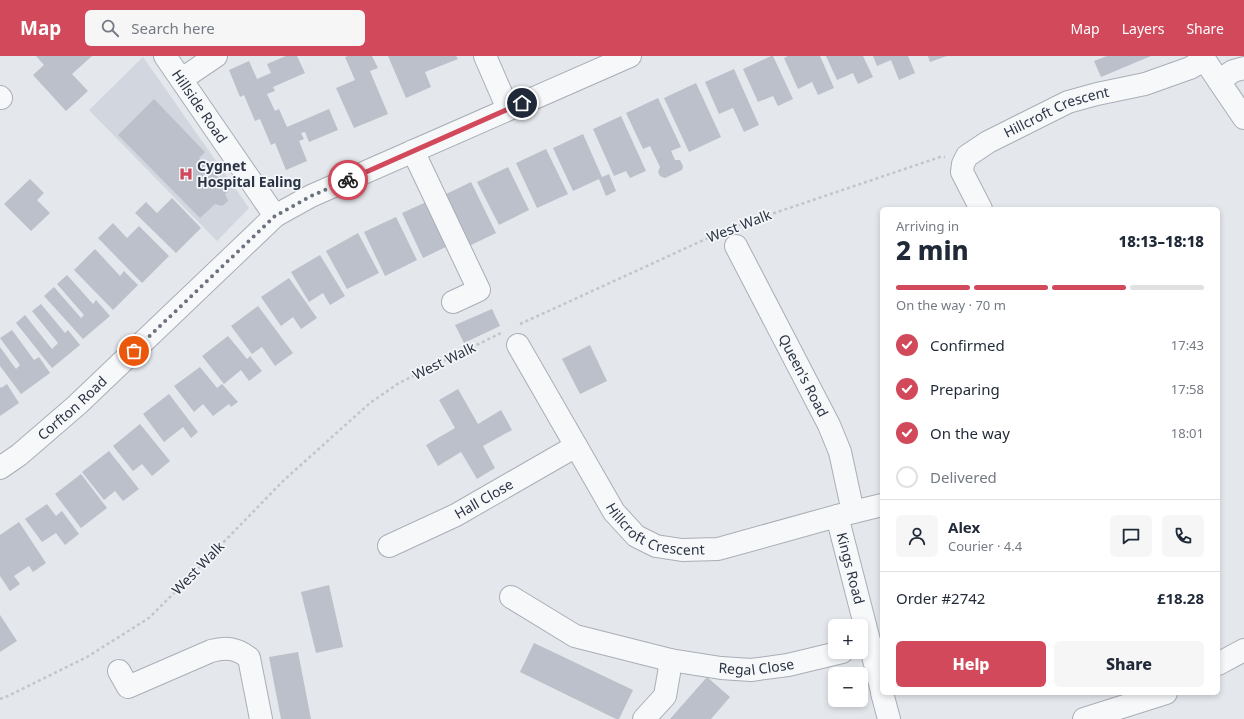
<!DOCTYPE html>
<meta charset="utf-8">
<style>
:root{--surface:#fff;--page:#f6f6f7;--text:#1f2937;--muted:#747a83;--line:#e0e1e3;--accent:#d1495b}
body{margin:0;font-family:"Noto Sans",sans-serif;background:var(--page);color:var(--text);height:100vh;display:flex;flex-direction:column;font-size:15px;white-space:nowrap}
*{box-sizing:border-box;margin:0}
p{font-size:13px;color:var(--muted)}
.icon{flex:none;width:22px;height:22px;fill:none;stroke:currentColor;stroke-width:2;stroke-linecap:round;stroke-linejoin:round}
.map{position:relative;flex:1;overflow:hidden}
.drawer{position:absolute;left:880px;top:151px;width:340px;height:488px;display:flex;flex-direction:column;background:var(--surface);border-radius:6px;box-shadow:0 2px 6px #0003}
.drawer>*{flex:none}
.tools{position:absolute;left:828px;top:563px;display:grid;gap:8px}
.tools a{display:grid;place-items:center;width:40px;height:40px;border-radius:6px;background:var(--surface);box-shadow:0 2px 6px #0003;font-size:20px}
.pin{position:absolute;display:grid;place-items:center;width:34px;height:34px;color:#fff;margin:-17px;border:2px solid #fff;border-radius:50%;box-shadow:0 1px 4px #0007}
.courier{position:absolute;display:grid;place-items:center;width:40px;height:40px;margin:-20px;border:3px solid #d1495b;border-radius:50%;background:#fff;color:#222;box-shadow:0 1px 5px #0007}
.headline em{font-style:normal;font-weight:800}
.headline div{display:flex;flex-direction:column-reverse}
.headline{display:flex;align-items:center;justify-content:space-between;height:68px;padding:0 16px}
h1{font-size:26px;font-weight:800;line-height:30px}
.bar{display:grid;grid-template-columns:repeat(4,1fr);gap:6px 4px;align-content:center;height:48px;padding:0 16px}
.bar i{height:5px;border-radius:3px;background:var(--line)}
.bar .on{background:var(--accent)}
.bar p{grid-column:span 4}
.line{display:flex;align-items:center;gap:10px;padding:0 16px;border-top:1px solid var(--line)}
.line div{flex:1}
.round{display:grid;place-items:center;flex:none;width:42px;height:42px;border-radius:6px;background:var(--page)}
ol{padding:0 16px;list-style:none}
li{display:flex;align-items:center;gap:12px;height:44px}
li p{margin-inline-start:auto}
li .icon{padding:4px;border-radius:50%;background:var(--accent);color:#fff;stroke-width:4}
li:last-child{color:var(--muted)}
li i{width:22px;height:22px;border:2px solid var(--line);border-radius:50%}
.primary-button{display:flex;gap:8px;margin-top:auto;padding:8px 16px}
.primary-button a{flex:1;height:46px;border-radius:6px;background:var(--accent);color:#fff;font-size:16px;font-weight:800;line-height:46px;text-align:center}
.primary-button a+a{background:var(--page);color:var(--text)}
header{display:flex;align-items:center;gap:24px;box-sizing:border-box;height:56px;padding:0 20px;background:var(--accent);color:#fff}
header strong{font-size:19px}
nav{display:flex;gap:22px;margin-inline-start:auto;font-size:14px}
.search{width:280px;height:36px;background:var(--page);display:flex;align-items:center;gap:10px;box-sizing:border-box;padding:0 14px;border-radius:6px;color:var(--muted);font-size:15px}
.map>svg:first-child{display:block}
</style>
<header>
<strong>Map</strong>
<div class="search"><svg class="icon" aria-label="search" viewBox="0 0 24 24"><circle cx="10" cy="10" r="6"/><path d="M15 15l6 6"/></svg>Search here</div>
<nav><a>Map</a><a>Layers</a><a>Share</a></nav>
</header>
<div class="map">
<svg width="1244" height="663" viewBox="0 0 1244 663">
<rect width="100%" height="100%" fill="#e4e7ec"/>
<polygon fill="#d2d6de" points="143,1 249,152 217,185 89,54"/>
<g fill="#bbc0ca">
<polygon points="36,0 92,0 72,18 88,35 66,55 33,19 44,9"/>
<polygon points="286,0 297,0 305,17 273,31 275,35 267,38 275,55 279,53 287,71 329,53 338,74 309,86 305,76 301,77 304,83 299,85 307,105 286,114 275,87 271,89 260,63 255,65 244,39 240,41 229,14 249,5 257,23 271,17 267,8"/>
<polygon points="348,0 372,0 378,12 370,15 388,58 354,72 336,32 355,24 345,1"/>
<polygon points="388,0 456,0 458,3 425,16 431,31 406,42"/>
<polygon points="771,0 773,0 793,43 778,50 773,40 758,46 743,13"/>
<polygon points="788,0 820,0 834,32 818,39 812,26 798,33 784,2"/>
<polygon points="826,0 863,0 873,21 858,28 853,17 837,24"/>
<polygon points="873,0 908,0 915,17 899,24 891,4 877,10"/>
<polygon points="928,0 947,0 930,6"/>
<polygon points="1107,0 1151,0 1101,21 1094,5"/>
<polygon points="734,13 759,69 744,76 733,52 719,58 705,26"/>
<polygon points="696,27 721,81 689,96 664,42"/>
<polygon points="658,42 681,91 671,95 675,104 680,104 683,110 682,114 665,122 660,120 658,116 660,111 650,90 643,93 626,57"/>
<polygon points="154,43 205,96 199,102 230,133 225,138 228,145 222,150 215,148 200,162 118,79"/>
<polygon points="621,60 646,115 630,122 626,115 614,120 593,73"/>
<polygon points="583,78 602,121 609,118 616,135 606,140 599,123 573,135 553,92"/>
<polygon points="546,93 568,138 537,152 516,107"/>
<polygon points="508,111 529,154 499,169 477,126"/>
<polygon points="30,123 44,137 37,144 50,157 31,175 4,148"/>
<polygon points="471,126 496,177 465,192 440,141"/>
<polygon points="172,142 201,172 176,197 135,157 146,146 157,157"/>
<polygon points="433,143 454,187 423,202 402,157"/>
<polygon points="396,161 417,204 385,220 364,176"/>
<polygon points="113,167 127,182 139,170 169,200 142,227 98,182"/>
<polygon points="358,177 379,217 347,233 326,195"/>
<polygon points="95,193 120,220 124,215 138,229 113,254 74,214"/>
<polygon points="320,199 345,240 330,249 323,237 309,246 291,216"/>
<polygon points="67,219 93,248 96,244 110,260 83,283 44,240 54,231 81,262 84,259 57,228"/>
<polygon points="289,222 317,262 301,273 293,261 281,270 261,241"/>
<polygon points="41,248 65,277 68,274 80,289 52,312 16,267 25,259 52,293 58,287 32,255"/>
<polygon points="258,250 293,297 275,310 262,291 252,298 231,270"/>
<polygon points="492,253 500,270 464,287 455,269"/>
<polygon points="12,274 34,304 39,301 50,317 21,338 0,310 0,291 16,313 20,309 0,282"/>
<polygon points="228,280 247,303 250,300 262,315 249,325 241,314 224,328 202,300"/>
<polygon points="590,289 607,325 580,338 562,303"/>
<polygon points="200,311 217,332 222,328 238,346 231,351 229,348 213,360 203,348 194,356 174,330"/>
<polygon points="7,328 19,347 0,360 0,331 1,332"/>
<polygon points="458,333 478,368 501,354 512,374 483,390 495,412 477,423 461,396 438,410 426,389 455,372 439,344"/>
<polygon points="169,338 198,376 191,382 183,371 164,386 143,358"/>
<polygon points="140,368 170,405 152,420 142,408 133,415 113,390"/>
<polygon points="109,395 139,433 123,445 115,435 104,444 82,416"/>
<polygon points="81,418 107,452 81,472 55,438"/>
<polygon points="47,448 56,460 62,455 79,478 65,489 56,477 42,486 25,463"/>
<polygon points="19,466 46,507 33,516 29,510 14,520 20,528 10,535 0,520 0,479"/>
<polygon points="329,529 343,591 316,597 301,536"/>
<polygon points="0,559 17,585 0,596"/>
<polygon points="534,587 633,634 619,663 616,663 520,616"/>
<polygon points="298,596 311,663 281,663 269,601"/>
<polygon points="707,621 730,641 711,663 670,663"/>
</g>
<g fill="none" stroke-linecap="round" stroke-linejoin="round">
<defs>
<g id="minor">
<path id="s1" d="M165,0L275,160"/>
<polyline points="485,0 508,53"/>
<polyline points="1202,0 1244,62"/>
<polyline points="182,23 216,0"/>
<polyline points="1219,25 1233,15 1244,12"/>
<polyline points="0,41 1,42"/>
<polyline points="413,95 479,234 453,246"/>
<path id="s2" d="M981,153L962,116L963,108L967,100L988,86L1068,46L1097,38L1145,28L1190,12L1204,4"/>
<path id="s3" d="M736,190L829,369L840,396L853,456"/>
<path id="s4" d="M518,289L614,456L636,480L656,490L682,494L718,493L837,460L882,449"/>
<path id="s5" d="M0,412L19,399L77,349L275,160L311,140L630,0"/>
<path id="s6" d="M837,460L882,635"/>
<path id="s7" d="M389,490L456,459L576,390"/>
<path id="s8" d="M511,541L575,580L670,604L721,612L751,614L788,609L842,596"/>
<polyline points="1218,608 1244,594"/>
<path d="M119,615L128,631L211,595C226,591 237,592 249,602L261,663"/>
<polyline points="882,637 889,663"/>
<polyline points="644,663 665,640 669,617 670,604"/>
<polyline points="1084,663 1166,637"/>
</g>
</defs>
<use href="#minor" stroke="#a9aeb7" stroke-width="24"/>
<g stroke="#c2c5cb" stroke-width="2.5" stroke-dasharray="3 3" stroke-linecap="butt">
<polyline points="739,169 940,101 945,101"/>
<polyline points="520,268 721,176"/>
<polyline points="0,643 8,640 87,601 149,562 185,526 284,424 370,347 399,327 501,277"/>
</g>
<use href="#minor" stroke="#f7f8fa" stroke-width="22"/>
</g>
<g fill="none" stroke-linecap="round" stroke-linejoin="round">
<polyline stroke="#6c737f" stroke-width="4" stroke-dasharray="0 7.2" points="134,295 275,160 311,140 348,124"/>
<polyline stroke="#d1495b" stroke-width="5" points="348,124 522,47"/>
</g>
<defs>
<symbol id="hospital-bare" viewBox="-9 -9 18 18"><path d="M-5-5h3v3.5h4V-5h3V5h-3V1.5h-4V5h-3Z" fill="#d1495b" stroke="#f4f6f9" stroke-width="2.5" paint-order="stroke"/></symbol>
</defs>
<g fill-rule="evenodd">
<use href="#hospital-bare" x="176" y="108" width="20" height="20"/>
</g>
<g text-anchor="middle" stroke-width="3.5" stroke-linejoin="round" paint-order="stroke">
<g font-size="14" fill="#2b3445" stroke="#f4f6f9">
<text dy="5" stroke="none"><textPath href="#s1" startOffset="61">Hillside Road</textPath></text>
<text dy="5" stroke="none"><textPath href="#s2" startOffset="159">Hillcroft Crescent</textPath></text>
<text transform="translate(739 170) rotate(-21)" y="5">West Walk</text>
<text transform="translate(444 305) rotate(-26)" y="5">West Walk</text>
<text dy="5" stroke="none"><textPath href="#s3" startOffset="146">Queen's Road</textPath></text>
<text dy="5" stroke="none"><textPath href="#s5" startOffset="94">Corfton Road</textPath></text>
<text dy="5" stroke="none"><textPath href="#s7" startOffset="106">Hall Close</textPath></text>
<text dy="5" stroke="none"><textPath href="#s4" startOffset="240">Hillcroft Crescent</textPath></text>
<text transform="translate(198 512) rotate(-46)" y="5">West Walk</text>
<text dy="5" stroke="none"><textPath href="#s6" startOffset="54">Kings Road</textPath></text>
<text dy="5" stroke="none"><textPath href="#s8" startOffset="260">Regal Close</textPath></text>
</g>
<g font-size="14" font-weight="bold" fill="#2b3445" stroke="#f4f6f9" text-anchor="start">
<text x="197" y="115">Cygnet<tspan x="197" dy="16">Hospital Ealing</tspan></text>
</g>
</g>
</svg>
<div class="tools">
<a>+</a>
<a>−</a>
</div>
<div class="pin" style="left:134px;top:295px;background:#ea580c"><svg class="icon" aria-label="bag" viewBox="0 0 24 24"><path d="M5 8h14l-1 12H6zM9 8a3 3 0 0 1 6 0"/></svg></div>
<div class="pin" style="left:522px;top:47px;background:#1f2937"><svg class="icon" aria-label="home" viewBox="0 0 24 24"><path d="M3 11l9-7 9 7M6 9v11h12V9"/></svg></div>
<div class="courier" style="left:348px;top:124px"><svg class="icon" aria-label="bike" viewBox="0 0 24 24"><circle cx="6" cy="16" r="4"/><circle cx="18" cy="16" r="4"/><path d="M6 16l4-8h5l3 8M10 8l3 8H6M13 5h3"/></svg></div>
<section class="drawer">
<div class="headline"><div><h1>2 min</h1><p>Arriving in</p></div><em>18:13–18:18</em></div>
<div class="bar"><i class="on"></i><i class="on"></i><i class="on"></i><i></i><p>On the way · 70 m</p></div>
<ol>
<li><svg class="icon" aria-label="check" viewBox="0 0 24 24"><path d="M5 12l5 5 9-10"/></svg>Confirmed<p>17:43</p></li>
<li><svg class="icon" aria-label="check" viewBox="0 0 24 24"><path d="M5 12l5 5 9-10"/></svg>Preparing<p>17:58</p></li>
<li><svg class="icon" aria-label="check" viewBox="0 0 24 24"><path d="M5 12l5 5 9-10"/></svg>On the way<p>18:01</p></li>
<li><i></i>Delivered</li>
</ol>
<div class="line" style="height:72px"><a class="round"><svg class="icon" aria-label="person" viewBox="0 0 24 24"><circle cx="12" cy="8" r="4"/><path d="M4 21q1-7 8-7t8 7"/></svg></a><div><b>Alex</b><p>Courier · 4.4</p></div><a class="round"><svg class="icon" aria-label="chat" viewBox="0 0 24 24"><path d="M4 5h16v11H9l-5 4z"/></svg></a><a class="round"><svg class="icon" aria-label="phone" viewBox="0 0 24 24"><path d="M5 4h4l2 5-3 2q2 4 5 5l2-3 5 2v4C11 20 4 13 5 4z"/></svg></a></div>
<div class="line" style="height:52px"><div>Order #2742</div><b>£18.28</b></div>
<div class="primary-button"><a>Help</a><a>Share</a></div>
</section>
</div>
